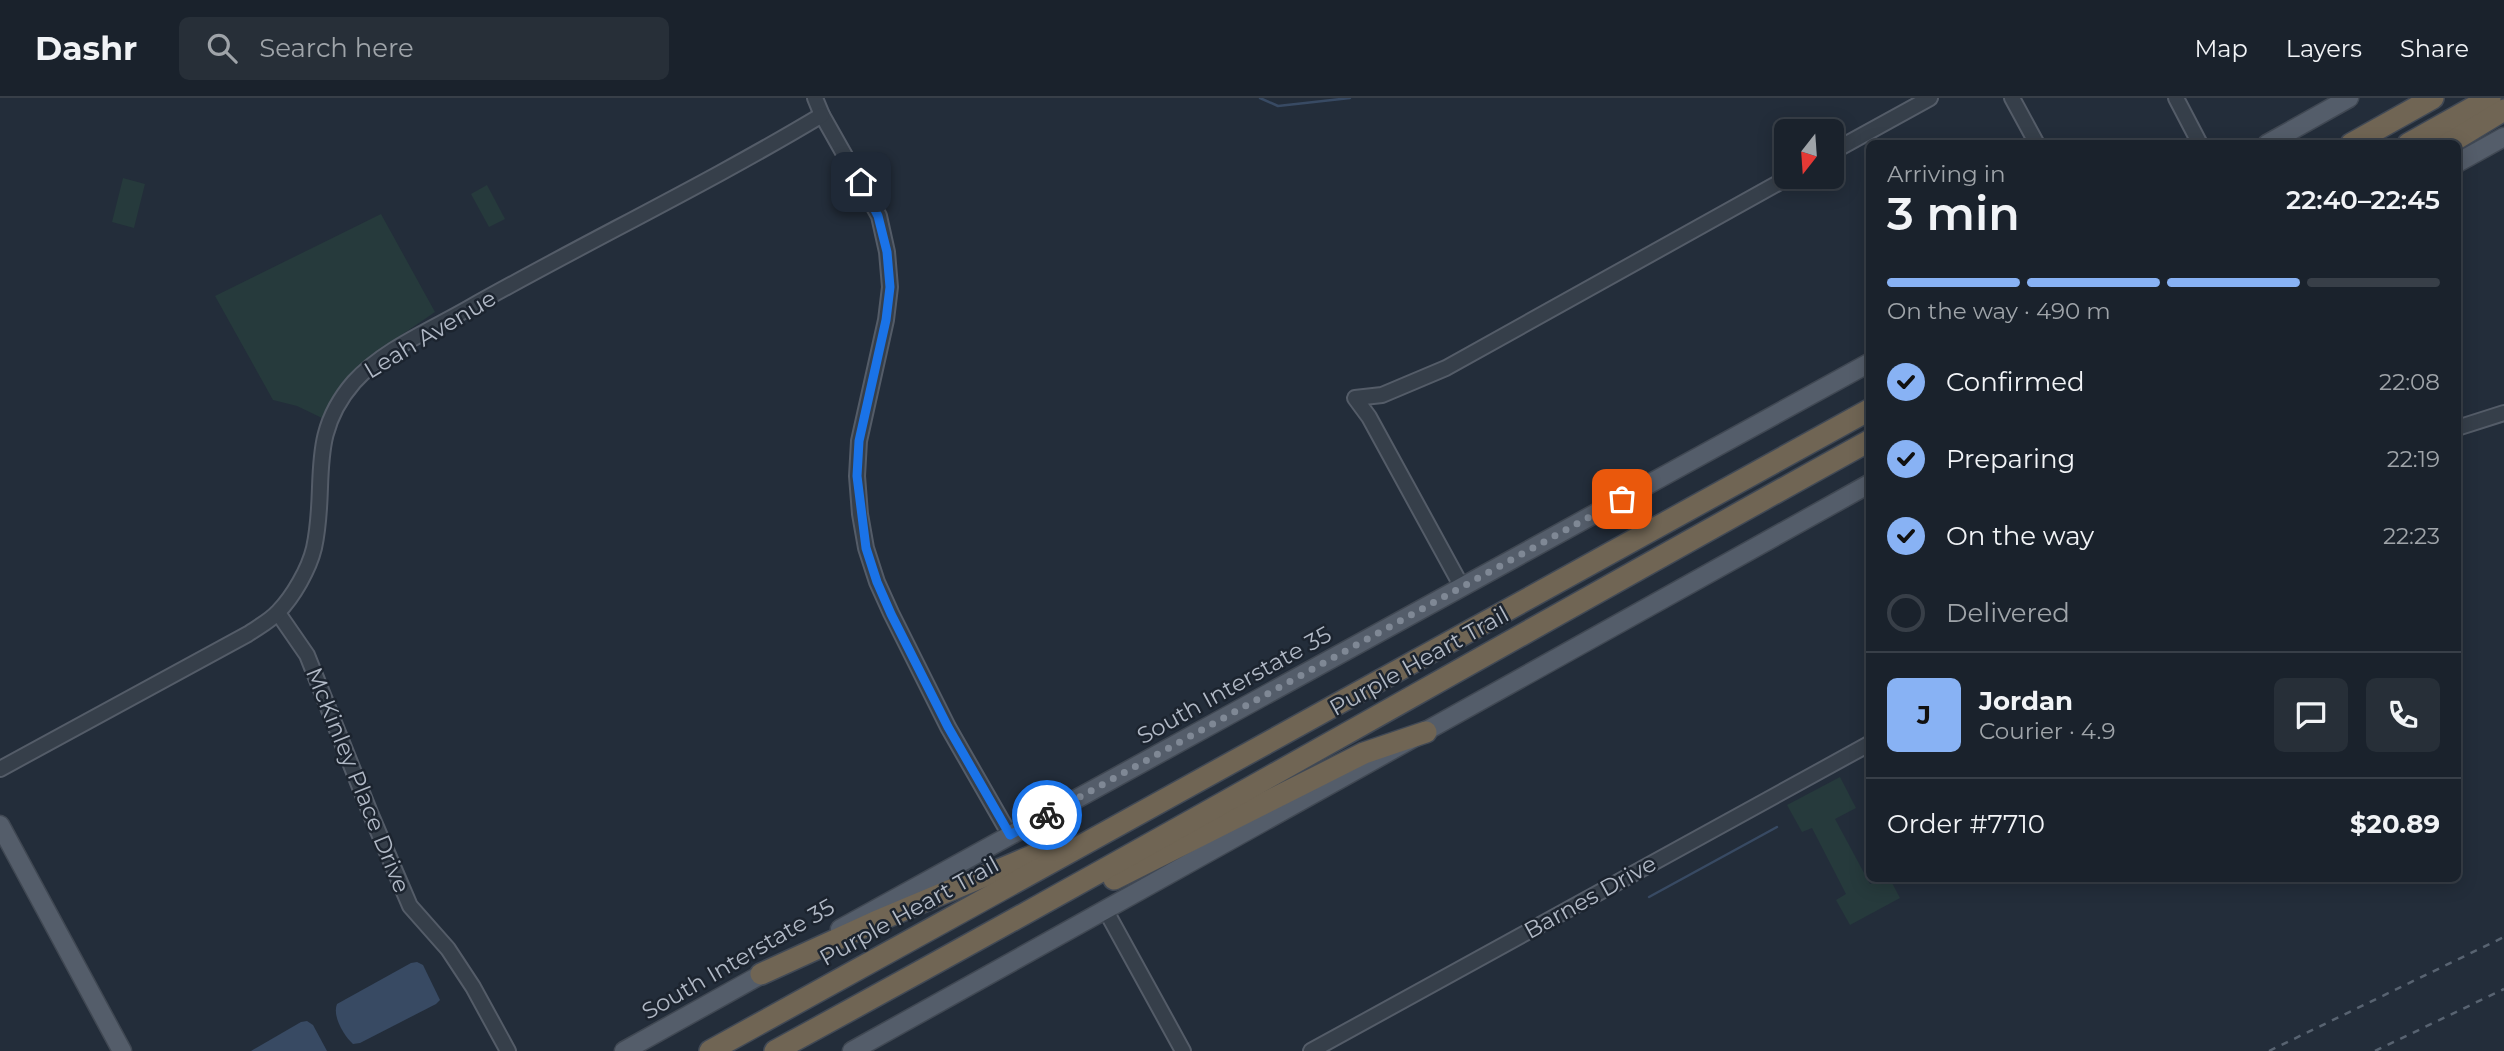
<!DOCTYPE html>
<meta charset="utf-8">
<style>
:root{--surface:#1a222c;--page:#272f38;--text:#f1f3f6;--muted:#9fa4a9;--line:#383f48;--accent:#88b2f4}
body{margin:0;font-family:Montserrat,sans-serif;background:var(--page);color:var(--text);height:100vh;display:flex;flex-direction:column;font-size:26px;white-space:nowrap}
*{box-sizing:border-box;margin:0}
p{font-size:23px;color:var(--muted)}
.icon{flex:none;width:38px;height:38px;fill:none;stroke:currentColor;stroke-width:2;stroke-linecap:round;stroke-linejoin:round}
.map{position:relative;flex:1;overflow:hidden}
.sheet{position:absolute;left:1866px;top:42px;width:595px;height:742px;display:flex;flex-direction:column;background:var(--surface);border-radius:10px;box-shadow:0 4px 18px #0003,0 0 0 2px var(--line)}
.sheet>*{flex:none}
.needle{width:46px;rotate:197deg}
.fabs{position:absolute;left:1774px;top:21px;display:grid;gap:14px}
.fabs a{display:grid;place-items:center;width:70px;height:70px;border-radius:10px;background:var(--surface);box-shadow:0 4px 18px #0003,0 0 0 2px var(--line);font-size:35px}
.pin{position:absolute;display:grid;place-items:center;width:60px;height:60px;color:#fff;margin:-30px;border-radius:14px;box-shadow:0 4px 10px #0006}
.courier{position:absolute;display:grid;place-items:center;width:70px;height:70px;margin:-35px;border:5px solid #1a73e8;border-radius:50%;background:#fff;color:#222;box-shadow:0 2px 9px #0007}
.head em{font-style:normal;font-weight:600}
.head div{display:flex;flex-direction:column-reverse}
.head{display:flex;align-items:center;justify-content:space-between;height:119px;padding:0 21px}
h1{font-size:46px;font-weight:600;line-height:52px}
.bar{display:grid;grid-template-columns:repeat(4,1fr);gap:10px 7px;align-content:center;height:84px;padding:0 21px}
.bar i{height:9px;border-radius:5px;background:var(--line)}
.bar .current{background:var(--accent)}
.bar p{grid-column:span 4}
.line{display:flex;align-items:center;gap:18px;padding:0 21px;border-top:2px solid var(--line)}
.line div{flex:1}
.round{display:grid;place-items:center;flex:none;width:74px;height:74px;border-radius:10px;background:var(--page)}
ol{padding:0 21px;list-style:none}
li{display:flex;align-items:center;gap:21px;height:77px}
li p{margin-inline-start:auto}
li .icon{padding:7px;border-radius:50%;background:var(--accent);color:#111;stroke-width:4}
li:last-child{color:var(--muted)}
li i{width:38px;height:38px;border:4px solid var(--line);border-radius:50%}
header{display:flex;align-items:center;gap:42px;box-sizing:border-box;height:98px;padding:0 35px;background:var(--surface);border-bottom:2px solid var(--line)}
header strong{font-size:33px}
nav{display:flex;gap:38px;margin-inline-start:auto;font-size:24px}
.search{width:490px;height:63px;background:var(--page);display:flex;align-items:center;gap:18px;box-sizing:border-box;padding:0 24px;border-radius:10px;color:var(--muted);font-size:26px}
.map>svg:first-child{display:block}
</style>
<header>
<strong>Dashr</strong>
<div class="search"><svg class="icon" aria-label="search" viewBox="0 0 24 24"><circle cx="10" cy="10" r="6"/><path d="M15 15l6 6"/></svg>Search here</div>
<nav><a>Map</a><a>Layers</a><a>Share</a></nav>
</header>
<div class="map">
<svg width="2504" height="953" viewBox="0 0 2504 953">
<rect width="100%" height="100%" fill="#232d3a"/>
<g fill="#263a3c">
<polygon points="123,80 145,86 134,130 112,124"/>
<polygon points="487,87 505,121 489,129 471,96"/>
<path d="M381,116L435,214C388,247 350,266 322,320L297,308L273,302L215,198Z"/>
<polygon points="1840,679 1856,710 1835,721 1870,786 1881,781 1890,781 1900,800 1850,827 1836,802 1846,796 1812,730 1802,734 1787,707"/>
</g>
<g fill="#384a63">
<path d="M417,864L423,867L440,902L436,906L360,945L353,946C344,938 332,918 337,906L411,865Z"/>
<polygon points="307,923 313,927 327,953 251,953 301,924"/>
</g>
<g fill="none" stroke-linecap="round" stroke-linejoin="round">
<g stroke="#384a63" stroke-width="2.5">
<polyline points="1260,0 1278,8 1350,0"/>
<polyline points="1649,799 1777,729"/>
</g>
<defs>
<g id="minor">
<polyline points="815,0 822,17 879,118 887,154 890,189 886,222 859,343 857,378 860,416 866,450 877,484 891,515 948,629 1010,737"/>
<polyline points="2012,0 2037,46"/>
<polyline points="2176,0 2200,46"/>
<polyline points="1832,54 1930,0"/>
<polyline points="2457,330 2504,315"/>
<polyline points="1462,489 1369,319 1355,300 1382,297 1446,270 1789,79"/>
<polyline points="278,515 307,557 371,717 410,808 448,851 473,889 508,953"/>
<path d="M0,671L248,536C258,529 270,523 278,514C293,499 309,471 314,450C328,387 306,339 354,284C384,251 431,232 469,210C586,144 707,86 822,17"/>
<polyline points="1106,813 1183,953"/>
<polyline points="1311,953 1869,646"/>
</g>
<g id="major">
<polyline points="2267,46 2349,0"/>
<polyline points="2457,65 2504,39"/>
<polyline points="0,727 122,953"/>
<polyline points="840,831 1869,265"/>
<polyline points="624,953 771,871"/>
<polyline points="852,953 1869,386"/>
</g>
<g id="highway">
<polyline points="2351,46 2433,0"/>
<polyline points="2408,46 2490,0"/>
<polyline points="2448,46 2504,12"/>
<polyline points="1114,781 1364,655 1426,634"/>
<polyline points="761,876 875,824 1058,747"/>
<polyline points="710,953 1869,312"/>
<path d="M775,953C1142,754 1503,545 1869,343"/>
</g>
</defs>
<use href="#minor" stroke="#545c68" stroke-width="18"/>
<use href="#major" stroke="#404853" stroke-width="21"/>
<use href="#highway" stroke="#414955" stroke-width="24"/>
<use href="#minor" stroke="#363f4a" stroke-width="14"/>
<use href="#major" stroke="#545d6a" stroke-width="18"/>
<use href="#highway" stroke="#706554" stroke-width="21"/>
<g stroke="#586371" stroke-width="2.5" stroke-dasharray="7 7" stroke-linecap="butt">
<polyline points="2269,953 2504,839"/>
<polyline points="2375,953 2504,891"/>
</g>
</g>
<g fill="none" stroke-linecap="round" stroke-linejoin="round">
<polyline stroke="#7f8895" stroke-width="7" stroke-dasharray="0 12.6" points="1047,717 1622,401"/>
<polyline stroke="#1a73e8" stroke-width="9" points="861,84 878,118 887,154 890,189 886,222 859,343 857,378 866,450 877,484 891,516 948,629 1010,737 1047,717"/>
</g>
<g text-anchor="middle" stroke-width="5" stroke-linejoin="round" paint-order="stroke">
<g font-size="23" fill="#b1b9c6" stroke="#1c242f">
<text transform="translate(430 236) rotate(-31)" y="8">Leah Avenue</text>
<text transform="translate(1419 563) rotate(-29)" y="8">Purple Heart Trail</text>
<text transform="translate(1234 587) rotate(-29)" y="8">South Interstate 35</text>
<text transform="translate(358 682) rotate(68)" y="8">McKinley Place Drive</text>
<text transform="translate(1590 799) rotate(-29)" y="8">Barnes Drive</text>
<text transform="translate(909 813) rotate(-29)" y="8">Purple Heart Trail</text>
<text transform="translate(738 861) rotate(-30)" y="8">South Interstate 35</text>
</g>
</g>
</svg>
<div class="fabs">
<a><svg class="needle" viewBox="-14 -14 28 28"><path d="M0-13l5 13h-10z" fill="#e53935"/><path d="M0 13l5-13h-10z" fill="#9fa4a9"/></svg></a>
</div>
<div class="pin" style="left:1622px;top:401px;background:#ea580c"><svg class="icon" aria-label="bag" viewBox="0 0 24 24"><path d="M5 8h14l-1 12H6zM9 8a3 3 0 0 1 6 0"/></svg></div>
<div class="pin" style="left:861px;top:84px;background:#1f2937"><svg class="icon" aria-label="home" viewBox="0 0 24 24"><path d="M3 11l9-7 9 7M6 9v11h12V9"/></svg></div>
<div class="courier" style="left:1047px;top:717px"><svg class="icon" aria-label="bike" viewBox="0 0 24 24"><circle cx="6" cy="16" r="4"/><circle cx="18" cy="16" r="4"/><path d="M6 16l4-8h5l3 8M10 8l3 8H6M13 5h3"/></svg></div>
<section class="sheet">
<div class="head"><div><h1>3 min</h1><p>Arriving in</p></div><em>22:40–22:45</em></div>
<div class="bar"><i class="current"></i><i class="current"></i><i class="current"></i><i></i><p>On the way · 490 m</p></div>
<ol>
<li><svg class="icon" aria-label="check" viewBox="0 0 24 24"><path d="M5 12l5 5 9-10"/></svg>Confirmed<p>22:08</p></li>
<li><svg class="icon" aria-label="check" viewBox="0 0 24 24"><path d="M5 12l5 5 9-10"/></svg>Preparing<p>22:19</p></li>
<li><svg class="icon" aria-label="check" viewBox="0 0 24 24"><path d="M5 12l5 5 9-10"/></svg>On the way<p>22:23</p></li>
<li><i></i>Delivered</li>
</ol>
<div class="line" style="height:126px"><b class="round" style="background:var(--accent);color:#111">J</b><div><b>Jordan</b><p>Courier · 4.9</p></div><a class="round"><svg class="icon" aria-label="chat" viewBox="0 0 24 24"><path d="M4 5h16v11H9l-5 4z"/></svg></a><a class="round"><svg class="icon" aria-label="phone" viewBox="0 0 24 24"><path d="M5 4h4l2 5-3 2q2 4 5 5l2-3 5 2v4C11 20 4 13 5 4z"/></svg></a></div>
<div class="line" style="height:91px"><div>Order #7710</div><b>$20.89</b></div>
</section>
</div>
